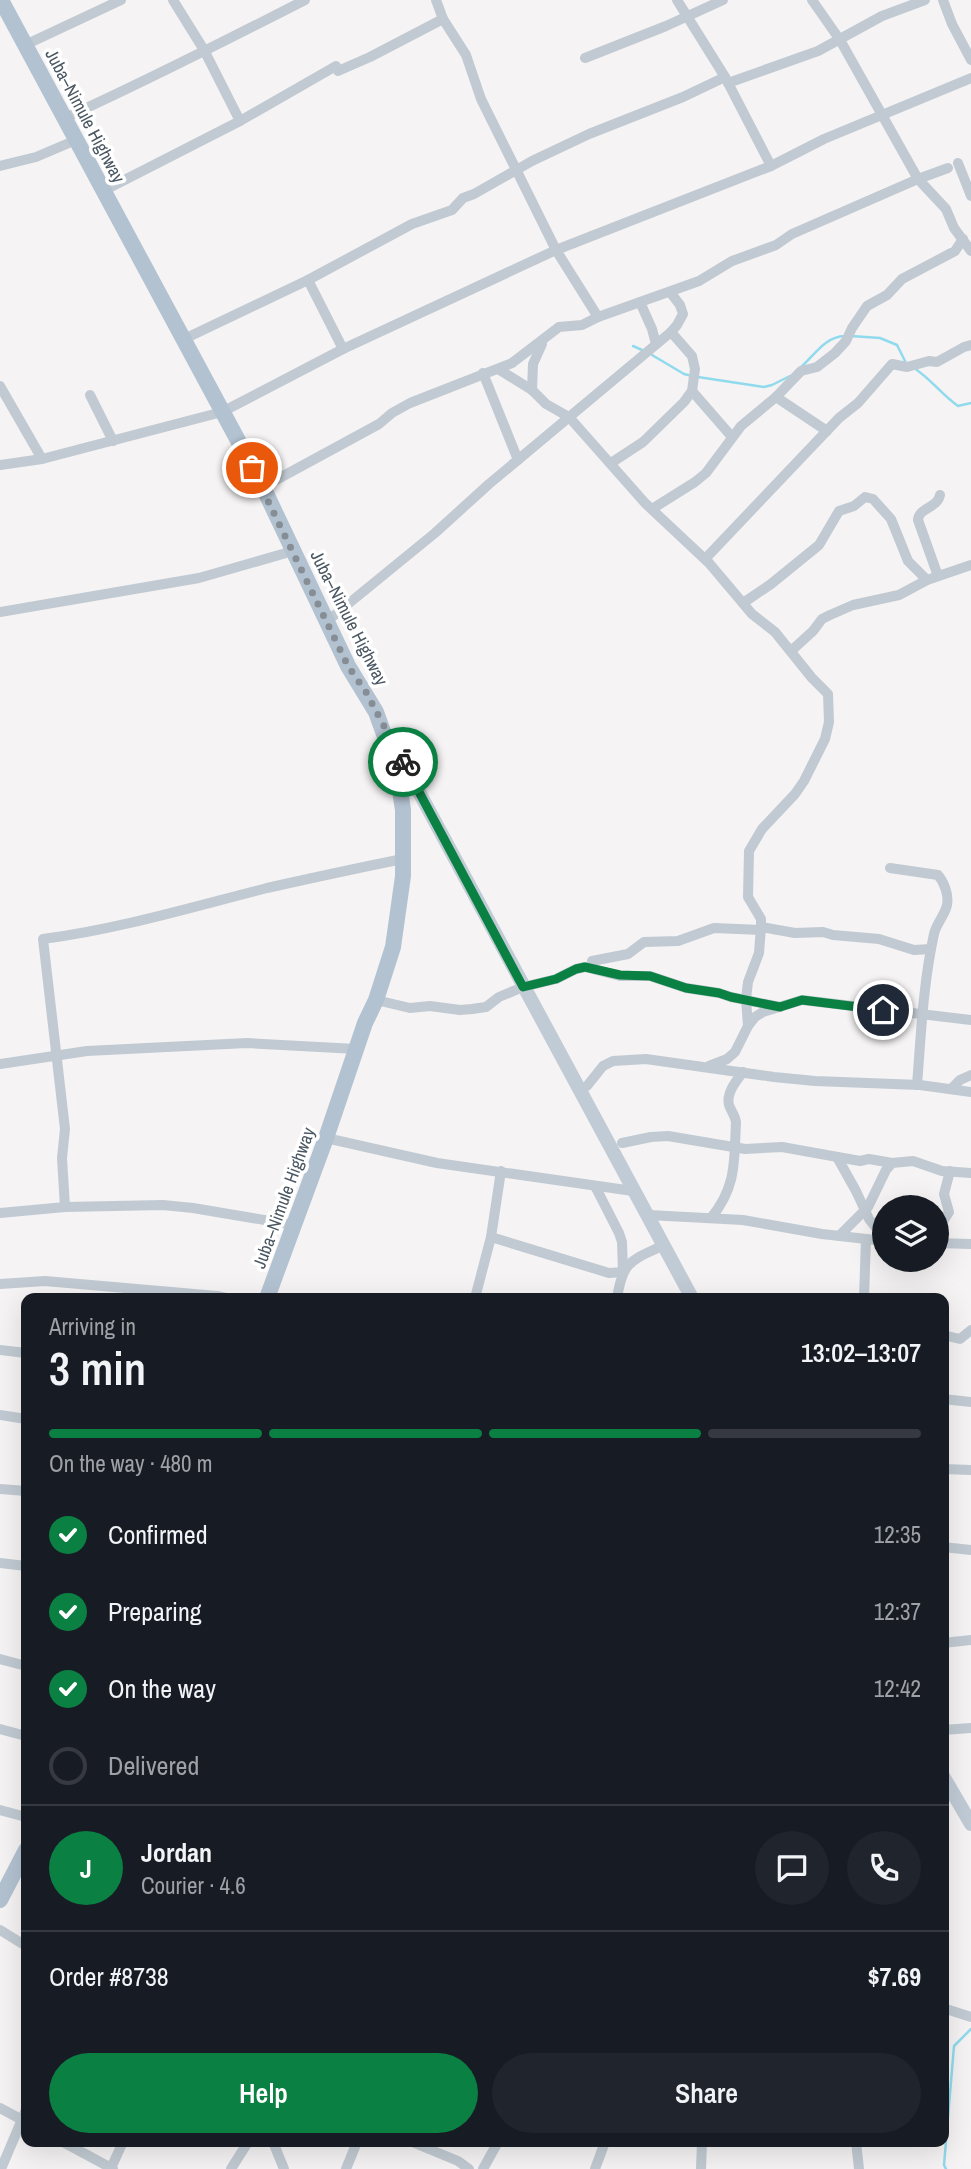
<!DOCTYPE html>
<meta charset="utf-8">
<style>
:root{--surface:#171b24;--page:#20242c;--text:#f1f3f6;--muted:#9ea1a6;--line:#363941;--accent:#0b8043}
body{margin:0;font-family:"Archivo Narrow",sans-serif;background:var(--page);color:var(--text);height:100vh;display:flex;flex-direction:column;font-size:26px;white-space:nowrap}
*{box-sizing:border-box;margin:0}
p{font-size:23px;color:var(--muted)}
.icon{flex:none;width:38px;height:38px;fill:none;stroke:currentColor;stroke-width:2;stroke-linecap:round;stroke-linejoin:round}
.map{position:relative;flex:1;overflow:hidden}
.drawer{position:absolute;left:21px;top:1293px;width:928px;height:854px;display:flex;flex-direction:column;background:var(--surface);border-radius:14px;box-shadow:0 7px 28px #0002}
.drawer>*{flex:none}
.tools{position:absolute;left:872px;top:1195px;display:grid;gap:14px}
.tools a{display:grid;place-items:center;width:77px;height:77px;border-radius:50%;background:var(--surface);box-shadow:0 7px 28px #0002;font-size:35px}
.pin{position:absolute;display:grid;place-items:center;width:60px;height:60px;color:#fff;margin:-30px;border:4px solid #fff;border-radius:50%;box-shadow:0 2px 7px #0007}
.courier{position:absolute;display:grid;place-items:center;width:70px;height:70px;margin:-35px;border:5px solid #0b8043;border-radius:50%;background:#fff;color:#222;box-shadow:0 2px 9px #0007}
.head em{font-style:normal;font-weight:600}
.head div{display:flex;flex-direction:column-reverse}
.head{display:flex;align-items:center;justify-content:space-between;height:119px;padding:0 28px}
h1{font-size:46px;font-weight:600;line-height:52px}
.bar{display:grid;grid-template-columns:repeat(4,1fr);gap:10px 7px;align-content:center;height:84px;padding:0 28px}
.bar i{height:9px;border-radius:5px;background:var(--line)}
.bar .current{background:var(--accent)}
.bar p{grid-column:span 4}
.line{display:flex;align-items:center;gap:18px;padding:0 28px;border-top:2px solid var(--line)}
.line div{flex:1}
.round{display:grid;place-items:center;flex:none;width:74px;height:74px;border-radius:37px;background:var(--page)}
ol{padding:0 28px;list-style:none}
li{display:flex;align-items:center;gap:21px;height:77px}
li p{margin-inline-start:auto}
li .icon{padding:7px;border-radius:50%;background:var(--accent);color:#fff;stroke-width:4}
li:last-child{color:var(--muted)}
li i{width:38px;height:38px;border:4px solid var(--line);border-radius:50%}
.action{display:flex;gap:14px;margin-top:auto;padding:14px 28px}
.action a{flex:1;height:80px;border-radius:42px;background:var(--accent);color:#fff;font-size:28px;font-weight:600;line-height:80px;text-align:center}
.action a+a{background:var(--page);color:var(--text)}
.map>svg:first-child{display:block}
</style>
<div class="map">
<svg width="971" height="2169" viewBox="0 0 971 2169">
<rect width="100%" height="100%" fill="#f5f3f3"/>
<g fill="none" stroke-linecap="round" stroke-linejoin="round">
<g stroke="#90daee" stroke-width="2.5">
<polyline points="851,336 880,338 897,345 906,363"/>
<polyline points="633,346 642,350"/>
<polyline points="652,355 684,374 692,376"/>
<path d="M801,367C815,355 824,337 845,336"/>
<path d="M914,368C931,379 942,395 958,406L971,403"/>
<polyline points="698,377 764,387 772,385 790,376"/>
<polyline points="946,2169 944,2165 954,2046 971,2029"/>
</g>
<g stroke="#c1cad2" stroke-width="10">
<polyline points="173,0 204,50 240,121"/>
<polyline points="436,0 443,19 466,55 481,99 556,250 598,317"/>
<polyline points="677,0 725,77 771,166"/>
<polyline points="812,0 840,40 918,179 946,209 954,228 971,251"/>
<polyline points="943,0 952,24 971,60"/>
<polyline points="25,45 121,0"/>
<polyline points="585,58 666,26 723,0"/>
<polyline points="338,71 370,57 443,19"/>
<polyline points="728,83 818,51 882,16 925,0"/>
<path d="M65,118C146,81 225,41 305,0"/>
<polyline points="958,163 971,196"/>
<polyline points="0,166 36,157 76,140"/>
<polyline points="103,191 240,121 336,66"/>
<polyline points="308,280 343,349"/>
<polyline points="640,302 652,329 656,344"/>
<polyline points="182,340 308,280 412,224 452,210 463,198 474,194 532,161 589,134 683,97 725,77"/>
<polyline points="498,369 532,390 546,404 569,417 645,503 709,563 752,614 775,632 812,678 828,694 829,722 825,739 804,781 795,794 762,829 749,851 748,897 761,919 761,927 759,953 748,982 746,999 748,1026"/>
<polyline points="483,373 518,460"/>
<polyline points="0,386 42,459"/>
<polyline points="532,390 533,364 542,344"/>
<polyline points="692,391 732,437"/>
<polyline points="90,395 113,441"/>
<polyline points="776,397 827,431"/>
<polyline points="611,463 643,442 684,402 692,391 695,369 692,356 671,332"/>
<polyline points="0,465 42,459 222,412 343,349 556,250 771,166 824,139 971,78"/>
<polyline points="263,487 379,424 392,413 410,403 512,363 559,327 582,325 598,317 699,281 732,261 776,245 792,234 918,179 948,168"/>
<polyline points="652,509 695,482 706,473 741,426 776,397 801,371 817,367 835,353 846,341 852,328 867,306 887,295 902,279 955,251 963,239"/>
<polyline points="705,559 839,418 858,403 892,364 907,367 929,361 937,362 964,347 971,345"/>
<path d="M938,576L918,520C919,507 937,509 940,495"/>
<polyline points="743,603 771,584 819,545 839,511 854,506 865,497 873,499 891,519 908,561 927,580"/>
<polyline points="0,612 199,578 293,551"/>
<polyline points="326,622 435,533 489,484 671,332 677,325 683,314 680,305 670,292"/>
<polyline points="791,651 813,631 822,619 830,615 853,605 899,595 927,580 971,565"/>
<path d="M890,868L938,875C944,882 949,895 947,905C945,915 936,924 934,934C923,984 921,1035 917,1085"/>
<polyline points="761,927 795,933 823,932 833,935 879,939 914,950 931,949"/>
<polyline points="592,961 628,954 644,942 678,941 714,928 761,930"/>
<polyline points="376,1000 410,1008 430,1006 460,1010 472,1009 486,1007 499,997 523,987 556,979 576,969 585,967 620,976 650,976 686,988 719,993 731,997 780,1007"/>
<polyline points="0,1064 87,1051 247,1043 356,1049"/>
<polyline points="709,1066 727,1059 735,1052 748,1026 755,1017 763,1012 802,1000 971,1020"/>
<polyline points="587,1086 603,1066 613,1061 646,1059 774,1077 815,1081 920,1085 971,1092"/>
<polyline points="952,1088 960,1080 971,1075"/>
<polyline points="326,1138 437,1163 633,1191"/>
<polyline points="622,1143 651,1137 668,1136 745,1149 782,1147 860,1161 869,1159 892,1163 913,1161 942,1171 971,1173"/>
<polyline points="837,1157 856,1191 869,1219 884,1238"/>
<path d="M65,1207L62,1158L65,1129L43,939C119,929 192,907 267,888C312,878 357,868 403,859"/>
<polyline points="0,1213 65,1207 163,1205 193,1208 294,1225"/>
<polyline points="648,1215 743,1220 822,1234 884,1241"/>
<path d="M711,1218C737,1186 734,1161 736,1122C735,1115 731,1111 729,1105C726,1093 736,1081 743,1072"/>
<polyline points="936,1232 949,1212 944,1194 950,1171"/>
<polyline points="839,1236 868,1207 886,1170 892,1163"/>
<polyline points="491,1237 609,1273 623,1272 622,1242 619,1233 595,1186"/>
<polyline points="936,1243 971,1244"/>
<polyline points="0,1284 45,1281 217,1296 226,1298"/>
<polyline points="475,1298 491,1237 501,1171"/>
<path d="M617,1298C623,1260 631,1261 664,1245"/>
<polyline points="864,1298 866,1239"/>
<polyline points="943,1335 960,1339 971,1330"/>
<polyline points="0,1350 26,1353"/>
<polyline points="943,1399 971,1402"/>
<polyline points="0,1415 26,1419"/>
<polyline points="943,1469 971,1470"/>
<polyline points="0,1489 26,1491"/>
<polyline points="943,1547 971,1550"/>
<polyline points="0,1563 26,1566"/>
<polyline points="943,1643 971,1640"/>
<polyline points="0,1659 26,1666"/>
<polyline points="0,1729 26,1736"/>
<polyline points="943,1730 971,1728"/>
<polyline points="0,1810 26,1817"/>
<polyline points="0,1930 26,1946"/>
<polyline points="943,2008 971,2017"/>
<polyline points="0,2108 26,2122"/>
<polyline points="63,2142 113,2169"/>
<polyline points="273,2142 284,2169"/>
<polyline points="412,2142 458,2161 469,2169"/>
<polyline points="856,2142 859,2169"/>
<polyline points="111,2168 123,2142"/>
<polyline points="1,2169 26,2110"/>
<polyline points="231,2169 248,2142"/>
<polyline points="346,2169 357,2142"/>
<polyline points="483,2169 498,2142"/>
<polyline points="595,2169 605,2142"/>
<polyline points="701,2169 702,2142"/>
</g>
<g stroke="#c1cbd6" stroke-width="14">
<polyline points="392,742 692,1298"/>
<polyline points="943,1776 971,1824"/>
</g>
<g stroke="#b3c2d1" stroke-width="16">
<polyline points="1,0 263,487 348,666 376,712 397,770 403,810 403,876 393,947 376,1000 365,1023 326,1138 267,1298"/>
<polyline points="0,1900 26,1850"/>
</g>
</g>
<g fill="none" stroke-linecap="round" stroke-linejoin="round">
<polyline stroke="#868d94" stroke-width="7" stroke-dasharray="0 12.6" points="252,468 348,666 366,692 403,762"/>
<polyline stroke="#0b8043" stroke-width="9" points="403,762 523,987 556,979 576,969 585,967 620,975 650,976 686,988 719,993 731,997 780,1007 802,1000 883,1010"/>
</g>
<g text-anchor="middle" stroke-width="7" stroke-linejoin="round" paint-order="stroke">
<g font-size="18" fill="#4a5661" stroke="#fff">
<text transform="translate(85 116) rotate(62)" y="6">Juba–Nimule Highway</text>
<text transform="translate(349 618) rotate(63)" y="6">Juba–Nimule Highway</text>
<text transform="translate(284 1198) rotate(-70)" y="6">Juba–Nimule Highway</text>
</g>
</g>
</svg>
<div class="tools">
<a><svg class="icon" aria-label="layers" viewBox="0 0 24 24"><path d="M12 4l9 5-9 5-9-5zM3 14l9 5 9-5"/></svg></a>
</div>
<div class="pin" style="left:252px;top:468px;background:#ea580c"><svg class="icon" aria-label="bag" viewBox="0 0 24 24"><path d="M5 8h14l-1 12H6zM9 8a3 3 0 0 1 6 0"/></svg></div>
<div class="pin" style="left:883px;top:1010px;background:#1f2937"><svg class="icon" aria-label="home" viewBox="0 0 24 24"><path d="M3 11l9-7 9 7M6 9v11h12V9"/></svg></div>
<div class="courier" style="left:403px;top:762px"><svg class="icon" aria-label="bike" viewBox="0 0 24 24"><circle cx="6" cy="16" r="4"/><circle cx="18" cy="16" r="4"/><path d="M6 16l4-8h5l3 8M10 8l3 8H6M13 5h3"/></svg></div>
<section class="drawer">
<div class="head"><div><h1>3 min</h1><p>Arriving in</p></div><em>13:02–13:07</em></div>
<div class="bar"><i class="current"></i><i class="current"></i><i class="current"></i><i></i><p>On the way · 480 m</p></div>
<ol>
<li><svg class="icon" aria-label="check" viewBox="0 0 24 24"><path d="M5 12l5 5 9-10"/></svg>Confirmed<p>12:35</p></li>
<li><svg class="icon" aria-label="check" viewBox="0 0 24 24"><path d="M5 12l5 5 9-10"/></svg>Preparing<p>12:37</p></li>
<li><svg class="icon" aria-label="check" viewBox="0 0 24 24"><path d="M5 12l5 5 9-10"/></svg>On the way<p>12:42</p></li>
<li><i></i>Delivered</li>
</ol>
<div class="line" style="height:126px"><b class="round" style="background:var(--accent);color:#fff">J</b><div><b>Jordan</b><p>Courier · 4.6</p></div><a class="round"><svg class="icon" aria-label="chat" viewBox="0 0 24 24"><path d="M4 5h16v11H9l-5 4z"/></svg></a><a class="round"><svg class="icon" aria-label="phone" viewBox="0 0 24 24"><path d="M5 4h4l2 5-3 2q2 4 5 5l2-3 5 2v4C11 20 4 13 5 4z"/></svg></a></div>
<div class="line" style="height:91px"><div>Order #8738</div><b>$7.69</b></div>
<div class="action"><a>Help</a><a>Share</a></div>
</section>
</div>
